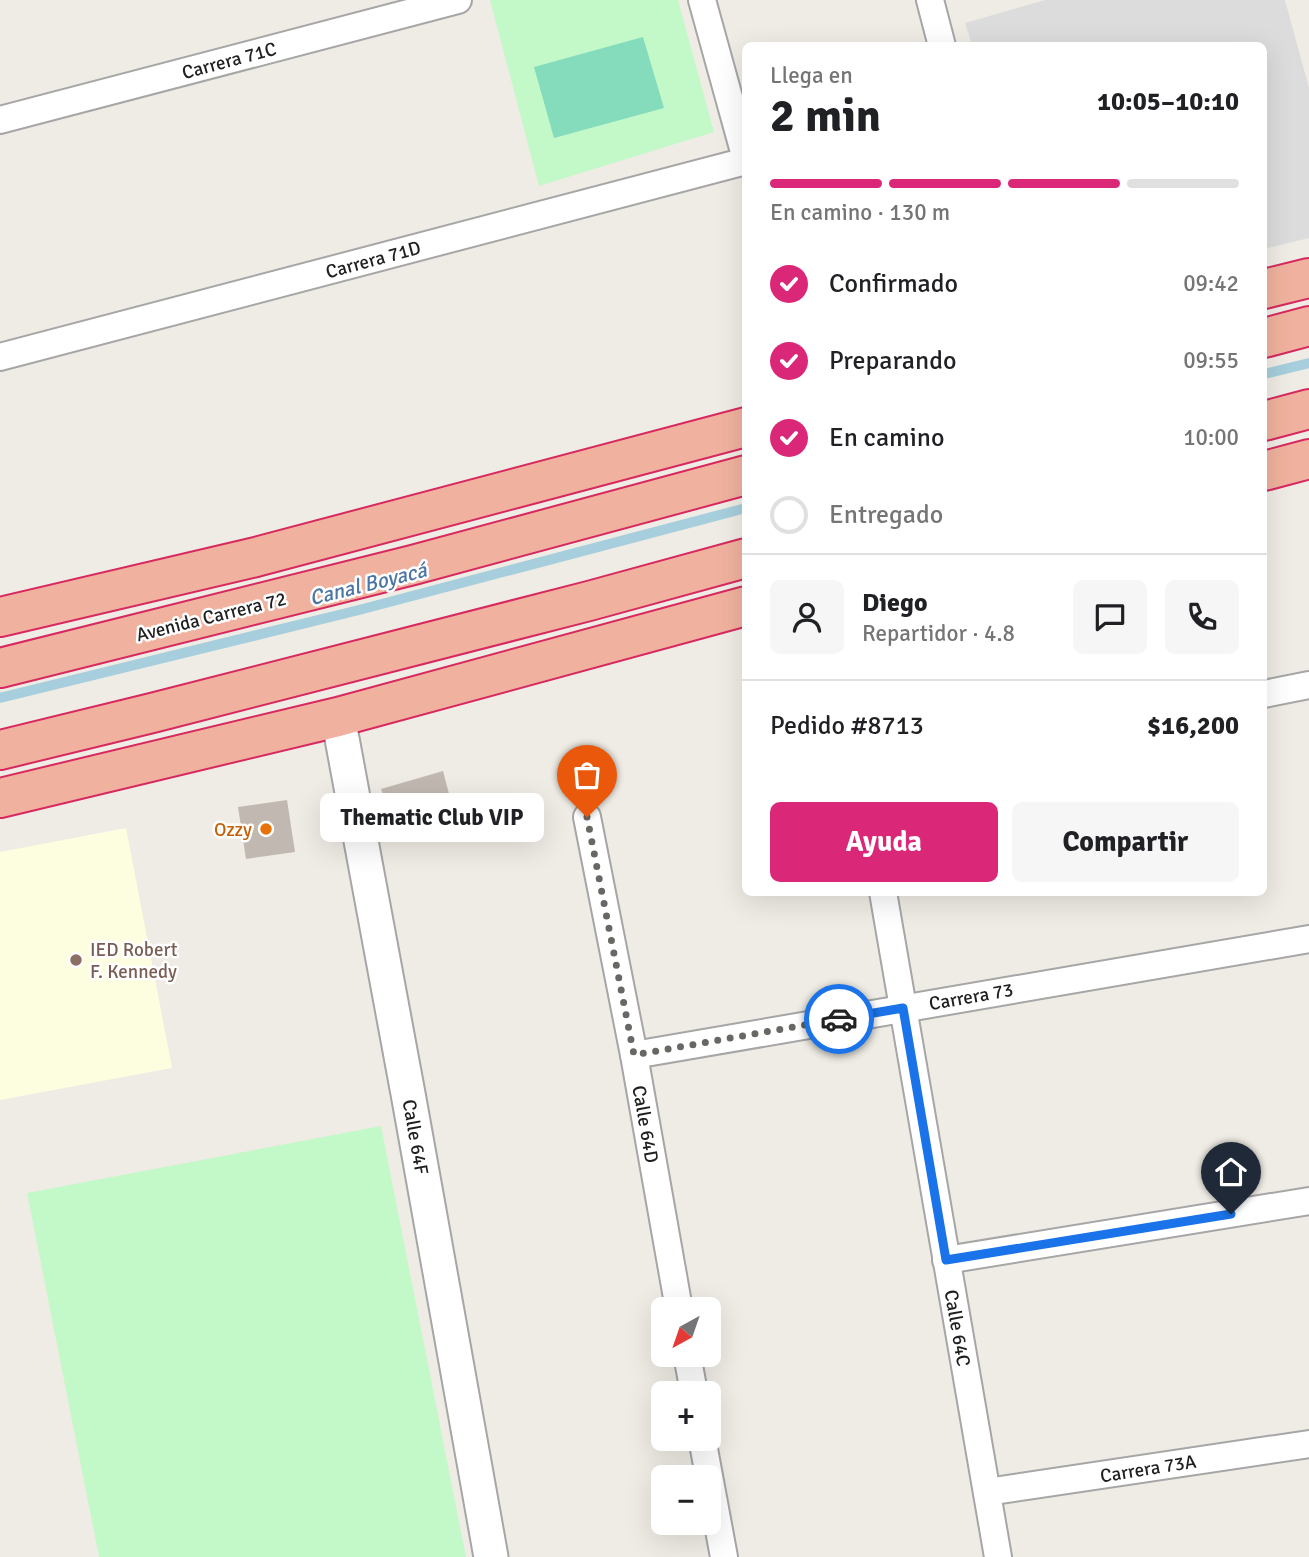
<!DOCTYPE html>
<html lang="es">
<meta charset="utf-8">
<style>
:root{--surface:#fff;--page:#f6f6f6;--text:#202124;--muted:#757577;--line:#e0e0e0;--accent:#db2777}
body{margin:0;font-family:Signika,sans-serif;background:var(--page);color:var(--text);height:100vh;display:flex;flex-direction:column;font-size:26px;white-space:nowrap}
*{box-sizing:border-box;margin:0}
p{font-size:23px;color:var(--muted)}
.icon{flex:none;width:38px;height:38px;fill:none;stroke:currentColor;stroke-width:2;stroke-linecap:round;stroke-linejoin:round}
.map{position:relative;flex:1;overflow:hidden}
.side{position:absolute;left:742px;top:42px;width:525px;height:854px;display:flex;flex-direction:column;background:var(--surface);border-radius:10px;box-shadow:0 7px 28px #0002}
.side>*{flex:none}
.needle{width:46px;rotate:220deg}
.controls{position:absolute;left:651px;top:1297px;display:grid;gap:14px}
.controls a{display:grid;place-items:center;width:70px;height:70px;border-radius:10px;background:var(--surface);box-shadow:0 7px 28px #0002;font-size:35px}
.pin{position:absolute;display:grid;place-items:center;width:60px;height:60px;color:#fff;margin:-72px -30px;border-radius:50% 50% 50% 0;rotate:-45deg;box-shadow:0 0 7px #0007}
.pin .icon{rotate:45deg}
.courier{position:absolute;display:grid;place-items:center;width:70px;height:70px;margin:-35px;border:5px solid #1a73e8;border-radius:50%;background:#fff;color:#222;box-shadow:0 2px 9px #0007}
.bubble{position:absolute;height:49px;border-radius:10px;background:var(--surface);box-shadow:0 7px 28px #0002;font-size:23px;font-weight:800;line-height:49px;text-align:center}
.summary em{font-style:normal;font-weight:800}
.summary div{display:flex;flex-direction:column-reverse}
.summary{display:flex;align-items:center;justify-content:space-between;height:119px;padding:0 28px}
h1{font-size:46px;font-weight:800;line-height:52px}
.bar{display:grid;grid-template-columns:repeat(4,1fr);gap:10px 7px;align-content:center;height:84px;padding:0 28px}
.bar i{height:9px;border-radius:5px;background:var(--line)}
.bar .on{background:var(--accent)}
.bar p{grid-column:span 4}
.line{display:flex;align-items:center;gap:18px;padding:0 28px;border-top:2px solid var(--line)}
.line div{flex:1}
.round{display:grid;place-items:center;flex:none;width:74px;height:74px;border-radius:10px;background:var(--page)}
ol{padding:0 28px;list-style:none}
li{display:flex;align-items:center;gap:21px;height:77px}
li p{margin-inline-start:auto}
li .icon{padding:7px;border-radius:50%;background:var(--accent);color:#fff;stroke-width:4}
li:last-child{color:var(--muted)}
li i{width:38px;height:38px;border:4px solid var(--line);border-radius:50%}
.cta{display:flex;gap:14px;margin-top:auto;padding:14px 28px}
.cta a{flex:1;height:80px;border-radius:10px;background:var(--accent);color:#fff;font-size:28px;font-weight:800;line-height:80px;text-align:center}
.cta a+a{background:var(--page);color:var(--text)}
.map>svg:first-child{display:block}
</style>
<div class="map">
<svg width="1309" height="1557" viewBox="0 0 1309 1557">
<rect width="100%" height="100%" fill="#efece5"/>
<polygon fill="#dddcdc" points="1045,0 1285,0 1309,88 1309,238 1264,249 1264,46 972,45 965,23"/>
<polygon fill="#fdfedf" points="126,828 172,1068 0,1100 0,852"/>
<g fill="#c3f8c9">
<polygon points="490,0 678,0 714,132 539,186"/>
<polygon points="381,1126 466,1557 99,1557 27,1193"/>
</g>
<polygon fill="#85dcbd" points="643,37 664,108 554,138 534,67"/>
<g fill="none" stroke-linecap="round" stroke-linejoin="round">
<g stroke="#a6cedc" stroke-width="10">
<polyline points="1264,374 1309,363"/>
<polyline points="0,698 359,610 746,508"/>
</g>
</g>
<g fill="#c0b8b1">
<polygon points="443,771 453,809 392,825 381,789"/>
<polygon points="287,800 295,852 246,859 238,807"/>
</g>
<g fill="none" stroke-linecap="round" stroke-linejoin="round">
<defs>
<g id="minor">
<polyline points="702,0 746,159"/>
<polyline points="930,0 942,46"/>
<polyline points="0,120 458,0"/>
<polyline points="0,357 746,161"/>
<polyline points="1264,694 1309,685"/>
<polyline points="587,817 634,1055 679,1309"/>
<polyline points="883,892 998,1557"/>
<polyline points="634,1055 1309,939"/>
<polyline points="946,1260 1309,1201"/>
<polyline points="687,1354 694,1393"/>
<polyline points="702,1438 724,1557"/>
<polyline points="987,1492 1309,1444"/>
</g>
<polyline id="tertiary" points="338,717 409,1099 491,1557"/>
<g id="trunk">
<polyline points="1264,289 1309,278"/>
<polyline points="1264,338 1309,326"/>
<polyline points="1264,421 1309,409"/>
<polyline points="1264,471 1309,459"/>
<polyline points="0,617 256,557 746,427"/>
<polyline points="0,668 413,565 746,475"/>
<polyline points="0,750 152,713 589,601 746,558"/>
<polyline points="0,798 338,717 746,606"/>
</g>
</defs>
<use href="#minor" stroke="#a6a6a6" stroke-width="30"/>
<use href="#tertiary" stroke="#a6a6a6" stroke-width="37"/>
<use href="#trunk" stroke="#d7295f" stroke-width="42"/>
<use href="#minor" stroke="#fff" stroke-width="26"/>
<use href="#tertiary" stroke="#fff" stroke-width="33"/>
<use href="#trunk" stroke="#f0b29e" stroke-width="38"/>
</g>
<g fill="none" stroke-linecap="round" stroke-linejoin="round">
<polyline stroke="#686764" stroke-width="7" stroke-dasharray="0 12.6" points="587,817 634,1055 839,1019"/>
<polyline stroke="#1a73e8" stroke-width="9" points="839,1019 903,1008 946,1260 1231,1214"/>
</g>
<circle fill="#e8710a" stroke="#fff" stroke-width="2.5" cx="266" cy="829" r="7"/>
<circle fill="#8d6e63" stroke="#fff" stroke-width="2.5" cx="76" cy="960" r="7"/>
<g text-anchor="middle" stroke-width="5" stroke-linejoin="round" paint-order="stroke">
<g font-size="19" fill="#1f1f1f" stroke="#fff">
<text transform="translate(229 60) rotate(-15)" y="7">Carrera 71C</text>
<text transform="translate(373 259) rotate(-15)" y="7">Carrera 71D</text>
<text transform="translate(211 616) rotate(-14)" y="7">Avenida Carrera 72</text>
<text transform="translate(971 996) rotate(-10)" y="7">Carrera 73</text>
<text transform="translate(646 1124) rotate(80)" y="7">Calle 64D</text>
<text transform="translate(416 1137) rotate(80)" y="7">Calle 64F</text>
<text transform="translate(958 1328) rotate(80)" y="7">Calle 64C</text>
<text transform="translate(1148 1468) rotate(-9)" y="7">Carrera 73A</text>
</g>
<g font-size="19" fill="#c56008" stroke="#fff" text-anchor="end">
<text x="252" y="836">Ozzy</text>
</g>
<g font-size="19" fill="#785e54" stroke="#fff" text-anchor="start">
<text x="90" y="956">IED Robert<tspan x="90" dy="22">F. Kennedy</tspan></text>
</g>
<g font-size="21" font-style="italic" fill="#4a75a4" stroke="#fff">
<text transform="translate(368 584) rotate(-14)" y="7">Canal Boyacá</text>
</g>
</g>
</svg>
<div class="controls">
<a><svg class="needle" viewBox="-14 -14 28 28"><path d="M0-13l5 13h-10z" fill="#e53935"/><path d="M0 13l5-13h-10z" fill="#757577"/></svg></a>
<a>+</a>
<a>−</a>
</div>
<div class="pin" style="left:587px;top:817px;background:#ea580c"><svg class="icon" aria-label="bag" viewBox="0 0 24 24"><path d="M5 8h14l-1 12H6zM9 8a3 3 0 0 1 6 0"/></svg></div>
<div class="pin" style="left:1231px;top:1214px;background:#1f2937"><svg class="icon" aria-label="home" viewBox="0 0 24 24"><path d="M3 11l9-7 9 7M6 9v11h12V9"/></svg></div>
<div class="courier" style="left:839px;top:1019px"><svg class="icon" aria-label="car" viewBox="0 0 24 24"><path d="M5 17H2v-5l4-1 3-4h7l3 4 3 1v5h-3M9 17h6M6 11h13"/><circle cx="7" cy="17" r="2"/><circle cx="17" cy="17" r="2"/></svg></div>
<div class="bubble" style="left:320px;top:793px;width:224px">Thematic Club VIP</div>
<section class="side">
<div class="summary"><div><h1>2 min</h1><p>Llega en</p></div><em>10:05–10:10</em></div>
<div class="bar"><i class="on"></i><i class="on"></i><i class="on"></i><i></i><p>En camino · 130 m</p></div>
<ol>
<li><svg class="icon" aria-label="check" viewBox="0 0 24 24"><path d="M5 12l5 5 9-10"/></svg>Confirmado<p>09:42</p></li>
<li><svg class="icon" aria-label="check" viewBox="0 0 24 24"><path d="M5 12l5 5 9-10"/></svg>Preparando<p>09:55</p></li>
<li><svg class="icon" aria-label="check" viewBox="0 0 24 24"><path d="M5 12l5 5 9-10"/></svg>En camino<p>10:00</p></li>
<li><i></i>Entregado</li>
</ol>
<div class="line" style="height:126px"><a class="round"><svg class="icon" aria-label="person" viewBox="0 0 24 24"><circle cx="12" cy="8" r="4"/><path d="M4 21q1-7 8-7t8 7"/></svg></a><div><b>Diego</b><p>Repartidor · 4.8</p></div><a class="round"><svg class="icon" aria-label="chat" viewBox="0 0 24 24"><path d="M4 5h16v11H9l-5 4z"/></svg></a><a class="round"><svg class="icon" aria-label="phone" viewBox="0 0 24 24"><path d="M5 4h4l2 5-3 2q2 4 5 5l2-3 5 2v4C11 20 4 13 5 4z"/></svg></a></div>
<div class="line" style="height:91px"><div>Pedido #8713</div><b>$16,200</b></div>
<div class="cta"><a>Ayuda</a><a>Compartir</a></div>
</section>
</div>
